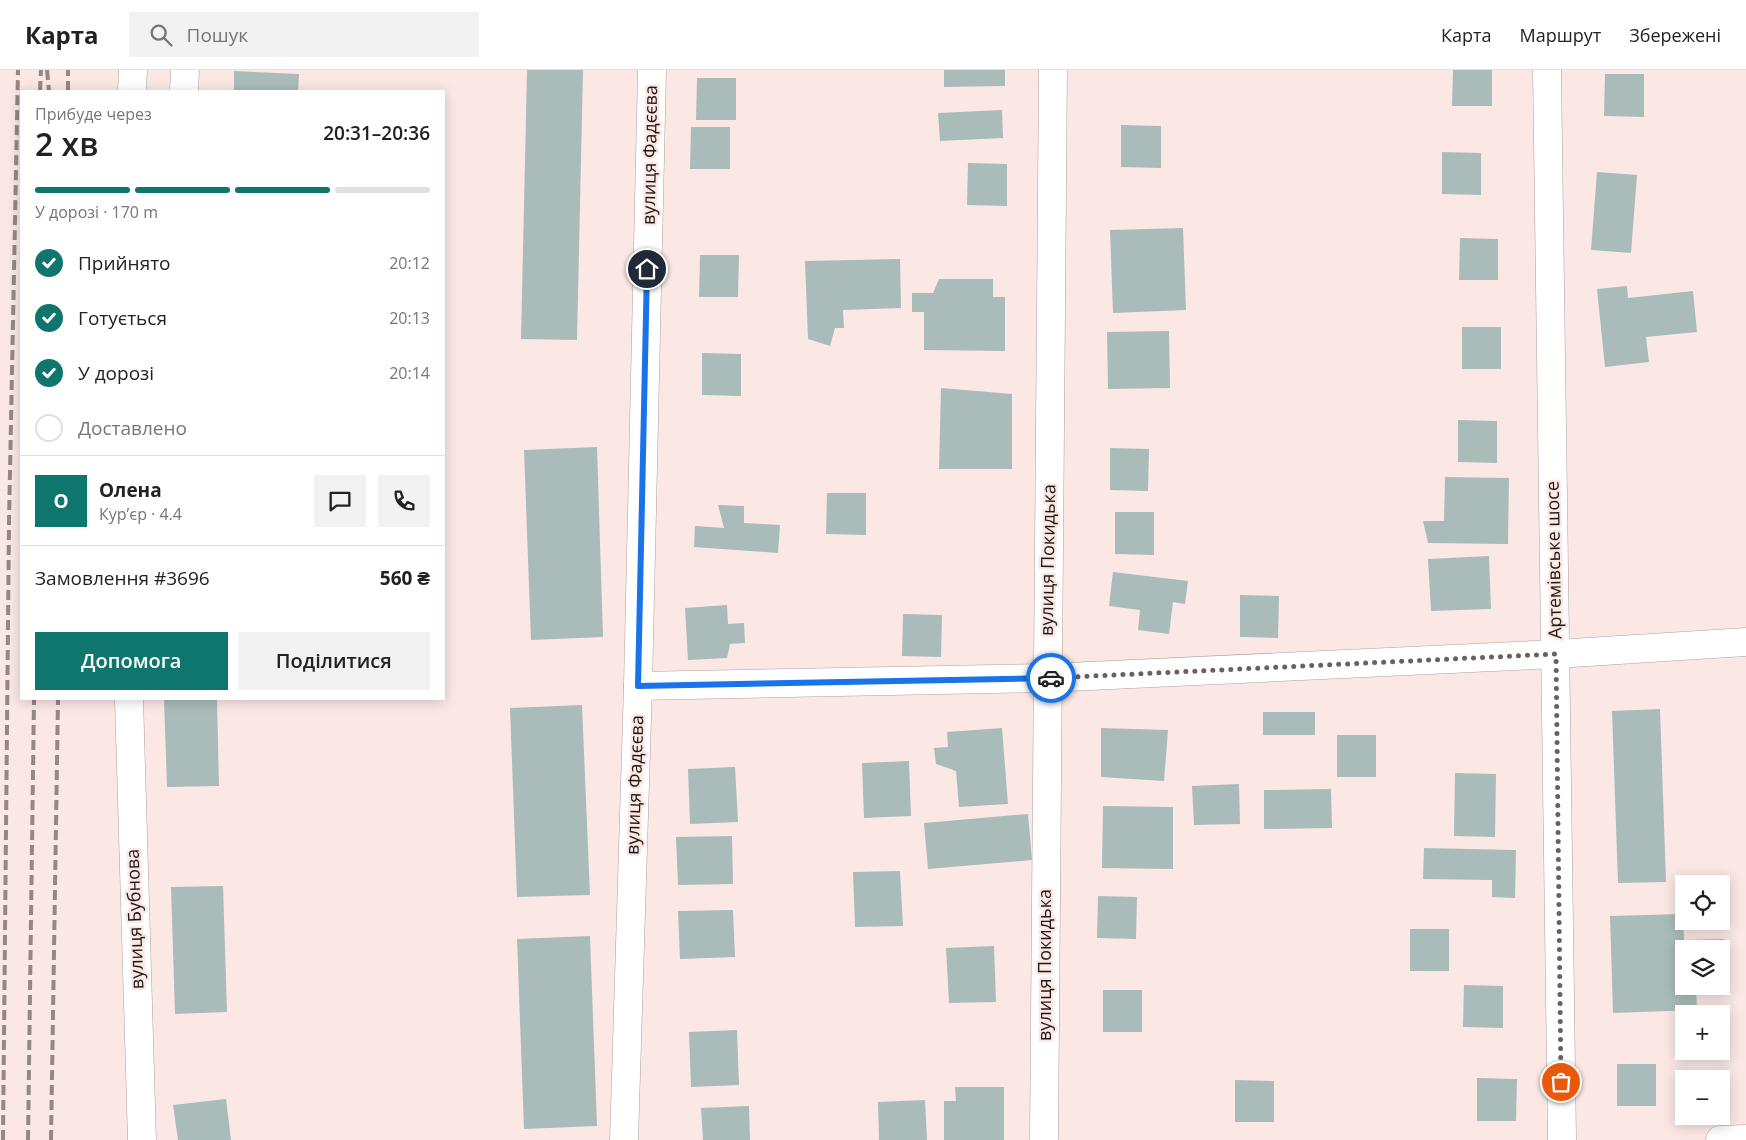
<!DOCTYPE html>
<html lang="uk">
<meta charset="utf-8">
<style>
:root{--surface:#fff;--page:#f2f2f2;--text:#222;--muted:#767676;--line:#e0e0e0;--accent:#0f766e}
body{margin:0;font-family:"Open Sans",sans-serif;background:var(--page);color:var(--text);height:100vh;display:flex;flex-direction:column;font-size:19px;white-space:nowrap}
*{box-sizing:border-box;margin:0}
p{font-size:16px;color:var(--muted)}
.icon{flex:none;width:28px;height:28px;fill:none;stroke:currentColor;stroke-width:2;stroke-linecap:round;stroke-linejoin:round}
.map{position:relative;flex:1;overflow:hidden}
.sheet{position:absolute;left:20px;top:20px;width:425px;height:610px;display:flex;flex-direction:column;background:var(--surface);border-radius:0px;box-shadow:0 2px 12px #0003}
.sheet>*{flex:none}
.tools{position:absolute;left:1675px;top:805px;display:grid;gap:10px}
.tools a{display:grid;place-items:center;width:55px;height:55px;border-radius:0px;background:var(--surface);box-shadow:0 2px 12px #0003;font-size:25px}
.pin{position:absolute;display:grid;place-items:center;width:42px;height:42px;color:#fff;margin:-21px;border:2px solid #fff;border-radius:50%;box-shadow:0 1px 5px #0007}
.courier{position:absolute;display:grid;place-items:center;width:50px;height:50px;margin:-25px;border:4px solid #1a73e8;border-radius:50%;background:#fff;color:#222;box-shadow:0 1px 6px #0007}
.overview em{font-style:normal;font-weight:600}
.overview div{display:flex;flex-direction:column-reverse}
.overview{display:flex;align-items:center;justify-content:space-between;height:85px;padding:0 15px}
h1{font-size:32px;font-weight:600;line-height:38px}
.bar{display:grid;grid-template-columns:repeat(4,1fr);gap:8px 5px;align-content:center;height:60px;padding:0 15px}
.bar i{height:6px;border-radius:4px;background:var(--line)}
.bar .on{background:var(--accent)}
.bar p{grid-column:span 4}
.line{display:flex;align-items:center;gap:12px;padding:0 15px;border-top:1px solid var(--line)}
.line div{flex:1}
.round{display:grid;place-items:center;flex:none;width:52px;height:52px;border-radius:0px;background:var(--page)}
ol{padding:0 15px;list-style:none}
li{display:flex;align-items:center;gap:15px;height:55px}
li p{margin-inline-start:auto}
li .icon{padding:5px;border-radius:50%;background:var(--accent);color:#fff;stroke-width:4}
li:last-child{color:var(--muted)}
li i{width:28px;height:28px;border:2px solid var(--line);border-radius:50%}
.primary-button{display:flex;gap:10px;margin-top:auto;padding:10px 15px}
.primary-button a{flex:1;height:58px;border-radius:0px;background:var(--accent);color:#fff;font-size:20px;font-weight:600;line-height:58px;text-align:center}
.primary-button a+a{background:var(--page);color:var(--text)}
header{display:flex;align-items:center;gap:30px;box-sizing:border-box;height:70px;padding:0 25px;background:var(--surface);border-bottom:1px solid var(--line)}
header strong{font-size:24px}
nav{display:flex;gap:28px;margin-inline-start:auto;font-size:18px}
.search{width:350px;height:45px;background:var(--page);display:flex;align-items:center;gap:12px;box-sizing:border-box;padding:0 18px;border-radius:0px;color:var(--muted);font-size:19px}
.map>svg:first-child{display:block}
</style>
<header>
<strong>Карта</strong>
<div class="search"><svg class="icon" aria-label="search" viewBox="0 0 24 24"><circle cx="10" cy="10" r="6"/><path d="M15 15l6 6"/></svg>Пошук</div>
<nav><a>Карта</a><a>Маршрут</a><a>Збережені</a></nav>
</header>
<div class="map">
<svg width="1746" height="1070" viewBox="0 0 1746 1070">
<rect width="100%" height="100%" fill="#fbe8e5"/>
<g fill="#a9bcb9">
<polygon points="527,0 583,0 577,270 521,269"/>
<polygon points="944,0 1005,0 1005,16 944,17"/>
<polygon points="1453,0 1492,0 1492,36 1452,36"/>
<polygon points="234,1 299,4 298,21 234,21"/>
<polygon points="1605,4 1644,4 1644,47 1604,46"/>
<polygon points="697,8 736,8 736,50 696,50"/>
<polygon points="1002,40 1003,68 940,71 938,43"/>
<polygon points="1121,55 1161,56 1161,98 1121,97"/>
<polygon points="691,57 730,57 730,99 690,99"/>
<polygon points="1442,82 1481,83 1481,125 1442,124"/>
<polygon points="968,93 1007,94 1007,136 967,135"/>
<polygon points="1597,102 1637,105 1631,183 1591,180"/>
<polygon points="1183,158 1186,240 1113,243 1110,160"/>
<polygon points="1460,168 1498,169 1498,210 1459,210"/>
<polygon points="700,185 739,185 738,227 699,227"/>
<polygon points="900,189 901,238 843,240 844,258 835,258 830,276 808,269 805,191"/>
<polygon points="939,209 993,209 993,227 1005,227 1005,281 924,280 924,242 912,242 912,223 933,223"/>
<polygon points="1627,216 1628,228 1693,221 1697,262 1646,267 1649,292 1605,297 1597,219"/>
<rect x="1462" y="257" width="39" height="42"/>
<polygon points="1169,261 1170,318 1108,319 1107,262"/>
<polygon points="702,283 741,284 741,326 702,325"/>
<polygon points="941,318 1012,324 1012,399 939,399"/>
<polygon points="1458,350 1497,351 1497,393 1458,392"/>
<polygon points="597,377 603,567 531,570 524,380"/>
<polygon points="1110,378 1149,379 1148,421 1110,420"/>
<polygon points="1445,407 1509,408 1508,474 1428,473 1423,451 1444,451"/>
<polygon points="827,423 866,423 866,465 826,464"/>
<polygon points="718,435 744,436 744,453 780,455 778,483 694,477 695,456 724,458"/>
<polygon points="1115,442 1154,442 1154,485 1115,484"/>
<polygon points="1489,486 1491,539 1431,541 1428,489"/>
<polygon points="1113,502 1188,511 1185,534 1173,532 1169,564 1138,560 1140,540 1109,536"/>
<polygon points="1240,525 1279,526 1278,568 1240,567"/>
<polygon points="727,535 728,554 744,553 745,573 730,574 727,588 688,590 685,538"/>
<polygon points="903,544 942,545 941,587 902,586"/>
<polygon points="164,629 217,629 219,716 167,717"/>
<polygon points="582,635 590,825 517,827 510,638"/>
<polygon points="1660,639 1666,812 1618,813 1612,641"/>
<rect x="1263" y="642" width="52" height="23"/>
<polygon points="1002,658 1008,734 959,737 956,701 936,694 934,678 948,677 947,662"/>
<polygon points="1101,658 1168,660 1164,711 1101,707"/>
<rect x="1337" y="665" width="39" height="42"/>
<polygon points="909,691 911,746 864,748 862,693"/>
<polygon points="735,697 738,752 690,754 688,699"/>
<polygon points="1455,703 1496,704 1495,767 1454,766"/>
<polygon points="1239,714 1240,754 1194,755 1192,716"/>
<polygon points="1331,719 1332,758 1264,759 1264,720"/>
<polygon points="1103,736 1173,737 1173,799 1102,798"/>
<polygon points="1028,744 1032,790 928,799 924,753"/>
<polygon points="732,766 733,814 678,815 676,767"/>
<polygon points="1424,778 1516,780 1515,828 1492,827 1492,810 1423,809"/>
<polygon points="900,801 903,856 855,857 853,802"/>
<polygon points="223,816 227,942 175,944 171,817"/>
<polygon points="1098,826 1137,827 1136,869 1097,868"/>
<polygon points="733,840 735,887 680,889 678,841"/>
<polygon points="1683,844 1684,870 1724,869 1725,901 1721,901 1721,879 1684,879 1684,916 1696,916 1697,940 1613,943 1610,846"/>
<rect x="1410" y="859" width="39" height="42"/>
<polygon points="590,866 597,1056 524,1059 517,869"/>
<polygon points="994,876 996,932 949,933 946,878"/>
<polygon points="1464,915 1503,916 1503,958 1463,957"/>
<rect x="1103" y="920" width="39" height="42"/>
<polygon points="737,960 739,1015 691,1017 689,962"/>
<rect x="1617" y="994" width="39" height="42"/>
<polygon points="1477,1008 1517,1009 1516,1051 1477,1051"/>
<polygon points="1235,1010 1274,1011 1274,1052 1235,1052"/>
<polygon points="955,1017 1004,1017 1004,1070 944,1070 944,1031 956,1031"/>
<polygon points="226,1029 231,1070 178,1070 173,1035"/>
<polygon points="925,1030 927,1070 879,1070 878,1032"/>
<polygon points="749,1036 750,1070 703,1070 701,1038"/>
</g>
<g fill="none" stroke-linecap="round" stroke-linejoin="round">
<defs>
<g id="street">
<polyline points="132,21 133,0"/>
<polyline points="184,21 185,0"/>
<polyline points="638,616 1047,608 1556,584 1746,572"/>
<polyline points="129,629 142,1070"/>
<polyline points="624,1070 638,616 652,0"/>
<polyline points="1044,1070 1053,0"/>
<polyline points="1720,1070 1746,1069"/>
</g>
<polyline id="secondary" points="1547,0 1562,1070"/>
</defs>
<use href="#street" stroke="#b19f9c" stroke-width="29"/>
<use href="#secondary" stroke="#b19f9c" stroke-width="29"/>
<use href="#street" stroke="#fff" stroke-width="28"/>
<use href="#secondary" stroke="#fff" stroke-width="28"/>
<g stroke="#958785" stroke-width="4" stroke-dasharray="10 5" stroke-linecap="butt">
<polyline points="47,0 49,21"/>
<polyline points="40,21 41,0"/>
<polyline points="68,21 68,0"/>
<polyline points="3,1070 9,452 18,0"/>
<polyline points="28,1070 34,629"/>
<polyline points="51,1070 58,629"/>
</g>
</g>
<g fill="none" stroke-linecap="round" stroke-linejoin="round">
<polyline stroke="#6b605e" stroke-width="5" stroke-dasharray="0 9" points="1051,608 1556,584 1561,1012"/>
<polyline stroke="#1a73e8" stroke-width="6" points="647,199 638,616 1051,608"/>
</g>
<g text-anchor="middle" stroke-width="5" stroke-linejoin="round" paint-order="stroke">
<g font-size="18" fill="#1d1615" stroke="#fbe8e5">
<text transform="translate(650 85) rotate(-89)" y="6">вулиця Фадєєва</text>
<text transform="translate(1048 490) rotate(-89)" y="6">вулиця Покидька</text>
<text transform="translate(1554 490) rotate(-91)" y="6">Артемівське шосе</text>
<text transform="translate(635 715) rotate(-88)" y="6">вулиця Фадєєва</text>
<text transform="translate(135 849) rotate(-92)" y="6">вулиця Бубнова</text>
<text transform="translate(1045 895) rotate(-90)" y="6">вулиця Покидька</text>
</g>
</g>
</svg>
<div class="tools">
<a><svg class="icon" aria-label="locate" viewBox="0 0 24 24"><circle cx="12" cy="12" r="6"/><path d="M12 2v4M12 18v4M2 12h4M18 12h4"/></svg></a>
<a><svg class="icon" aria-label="layers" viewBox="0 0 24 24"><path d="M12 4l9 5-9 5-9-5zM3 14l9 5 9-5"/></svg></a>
<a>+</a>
<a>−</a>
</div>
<div class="pin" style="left:1561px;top:1012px;background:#ea580c"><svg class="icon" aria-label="bag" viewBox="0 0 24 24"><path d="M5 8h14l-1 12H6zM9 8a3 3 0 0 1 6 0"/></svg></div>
<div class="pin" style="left:647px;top:199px;background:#1f2937"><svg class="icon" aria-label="home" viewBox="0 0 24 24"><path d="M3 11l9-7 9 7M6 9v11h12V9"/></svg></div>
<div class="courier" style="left:1051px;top:608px"><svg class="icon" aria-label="car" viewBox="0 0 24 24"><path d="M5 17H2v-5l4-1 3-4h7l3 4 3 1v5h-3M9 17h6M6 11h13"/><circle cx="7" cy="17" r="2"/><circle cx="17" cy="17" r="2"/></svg></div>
<section class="sheet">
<div class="overview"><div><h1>2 хв</h1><p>Прибуде через</p></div><em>20:31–20:36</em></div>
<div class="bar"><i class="on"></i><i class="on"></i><i class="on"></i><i></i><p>У дорозі · 170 m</p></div>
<ol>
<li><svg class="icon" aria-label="check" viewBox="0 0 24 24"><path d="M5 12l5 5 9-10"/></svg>Прийнято<p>20:12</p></li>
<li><svg class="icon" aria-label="check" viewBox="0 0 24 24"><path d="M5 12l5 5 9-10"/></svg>Готується<p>20:13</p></li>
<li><svg class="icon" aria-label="check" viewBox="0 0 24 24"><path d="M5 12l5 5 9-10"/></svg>У дорозі<p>20:14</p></li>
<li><i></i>Доставлено</li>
</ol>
<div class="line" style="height:90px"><b class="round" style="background:var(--accent);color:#fff">О</b><div><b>Олена</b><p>Кур’єр · 4.4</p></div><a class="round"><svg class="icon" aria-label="chat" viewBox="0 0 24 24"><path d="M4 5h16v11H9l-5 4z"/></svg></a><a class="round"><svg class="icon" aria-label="phone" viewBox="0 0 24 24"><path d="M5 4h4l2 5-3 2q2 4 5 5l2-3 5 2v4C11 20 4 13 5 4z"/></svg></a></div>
<div class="line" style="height:65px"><div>Замовлення #3696</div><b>560 ₴</b></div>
<div class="primary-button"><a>Допомога</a><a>Поділитися</a></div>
</section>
</div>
